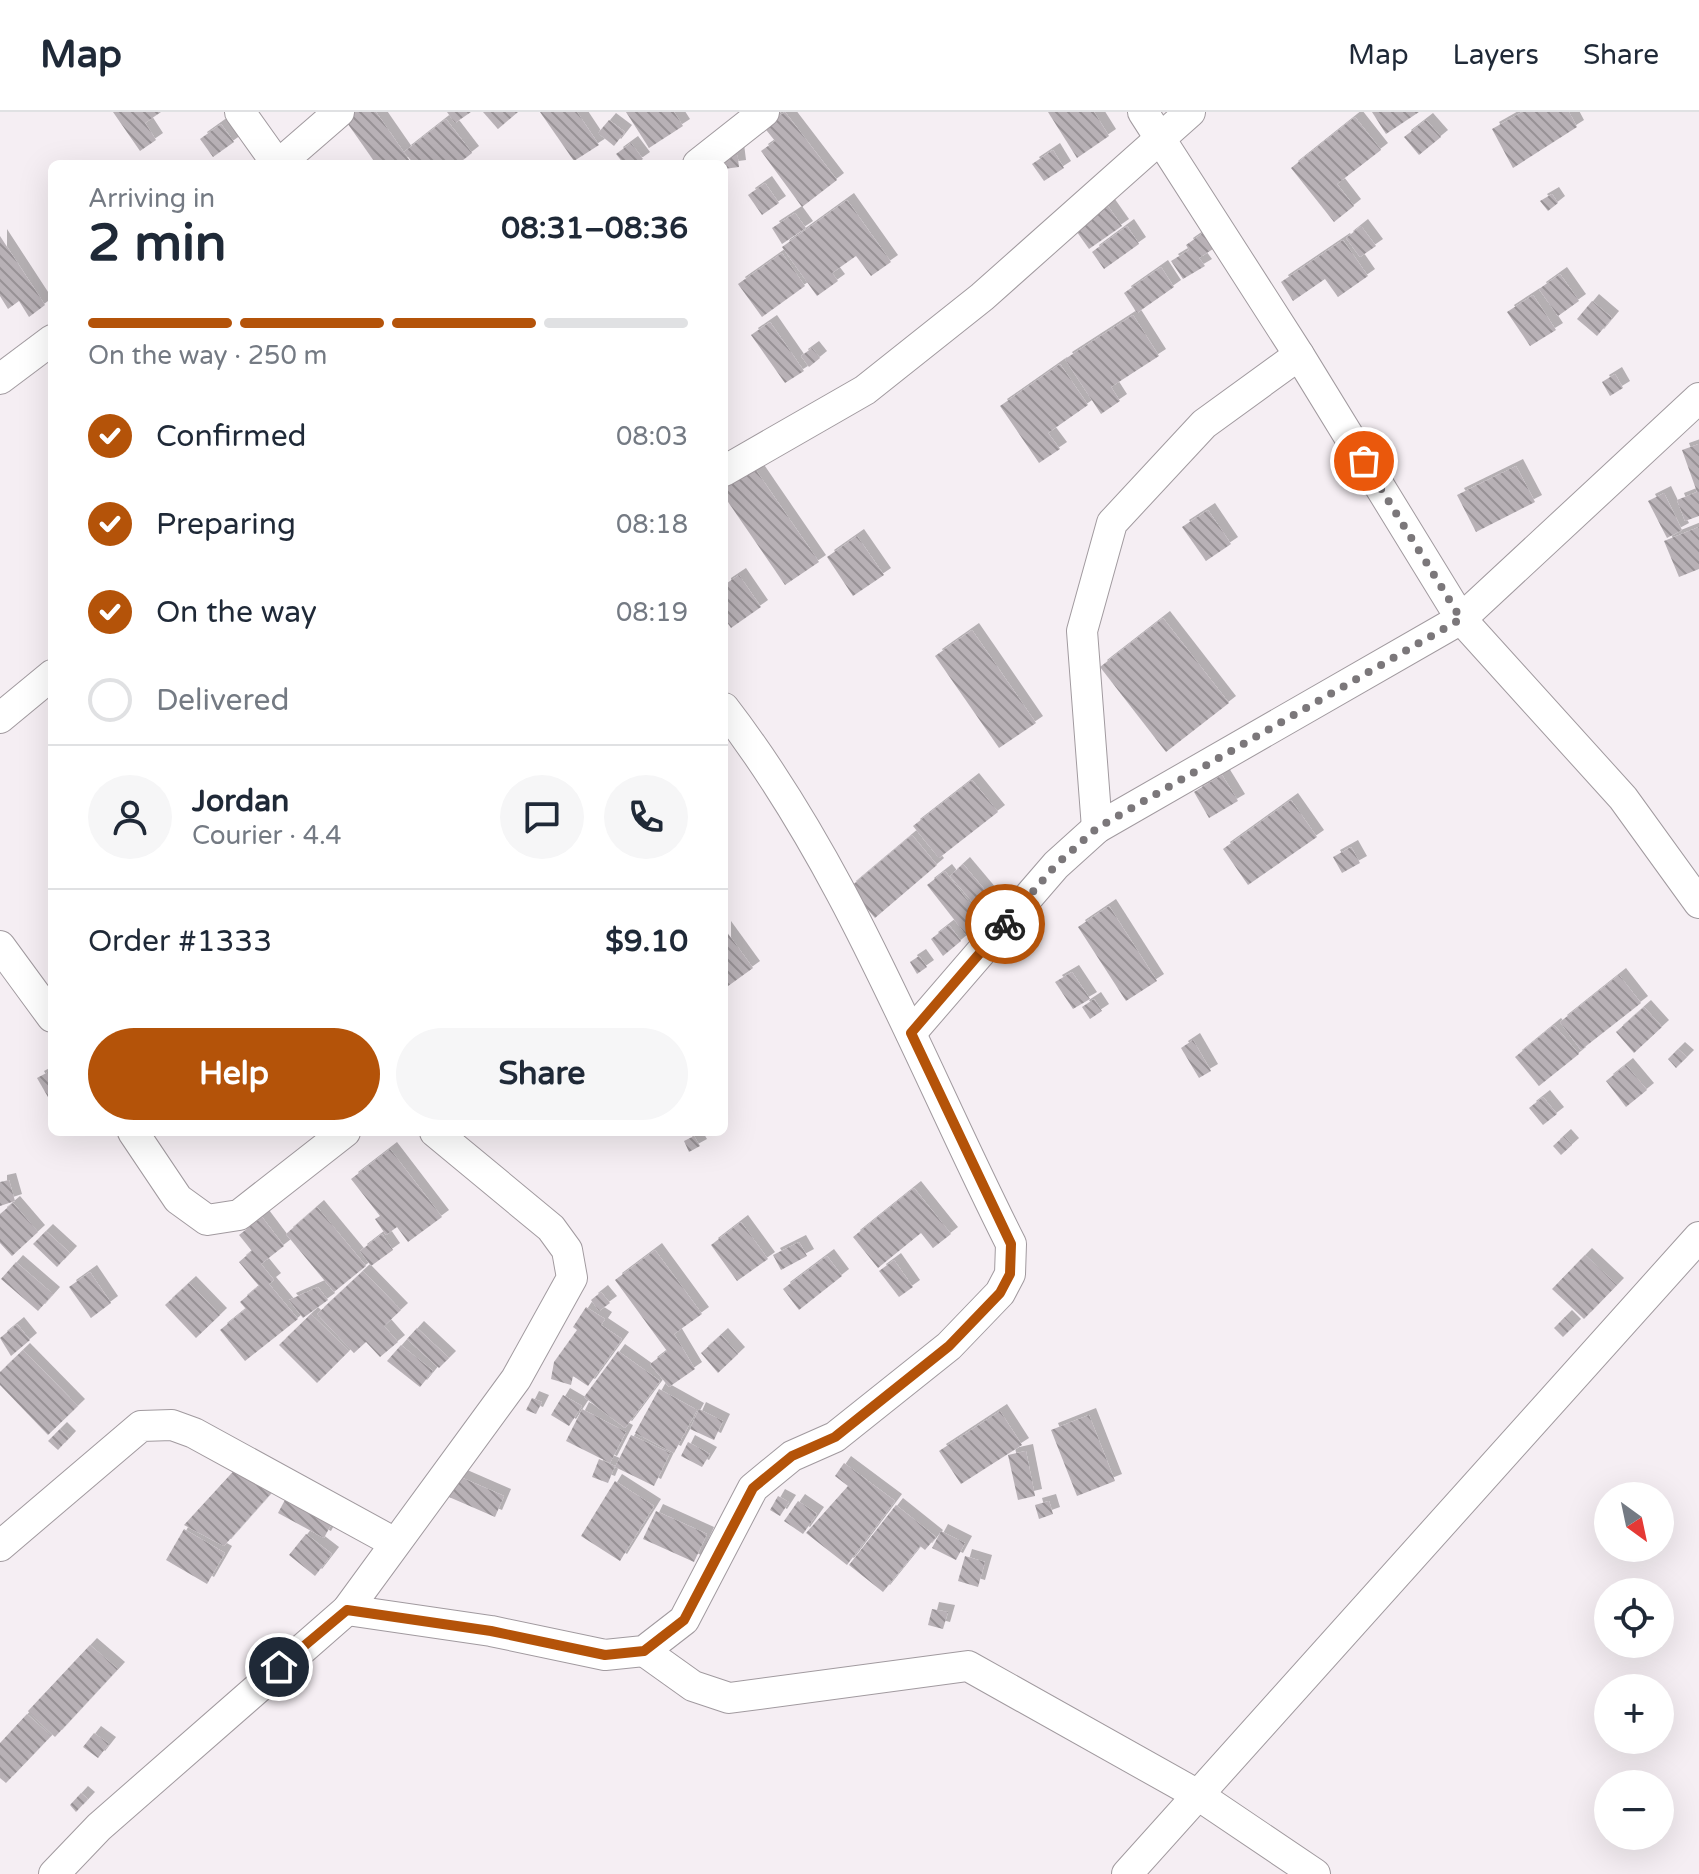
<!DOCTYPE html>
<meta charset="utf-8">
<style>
:root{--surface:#fff;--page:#f6f6f7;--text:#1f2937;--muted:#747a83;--line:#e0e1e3;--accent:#b45309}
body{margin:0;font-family:"Varela Round",sans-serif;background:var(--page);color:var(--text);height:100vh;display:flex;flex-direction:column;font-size:30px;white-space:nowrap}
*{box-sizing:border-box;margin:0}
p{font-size:26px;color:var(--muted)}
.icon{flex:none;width:44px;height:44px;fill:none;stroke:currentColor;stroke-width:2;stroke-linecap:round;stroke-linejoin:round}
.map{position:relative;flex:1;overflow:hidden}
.details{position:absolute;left:48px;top:48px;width:680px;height:976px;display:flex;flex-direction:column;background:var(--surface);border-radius:12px;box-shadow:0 8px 32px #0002}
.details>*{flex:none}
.needle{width:52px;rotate:147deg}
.controls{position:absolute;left:1594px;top:1370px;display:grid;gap:16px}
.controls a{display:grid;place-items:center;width:80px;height:80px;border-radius:50%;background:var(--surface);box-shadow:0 8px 32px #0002;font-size:40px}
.pin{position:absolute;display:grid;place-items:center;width:68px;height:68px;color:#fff;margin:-34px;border:4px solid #fff;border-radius:50%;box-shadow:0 2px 8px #0007}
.courier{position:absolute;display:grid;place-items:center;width:80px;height:80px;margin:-40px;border:6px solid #b45309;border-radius:50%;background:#fff;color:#222;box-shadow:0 2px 10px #0007}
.headline em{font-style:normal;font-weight:700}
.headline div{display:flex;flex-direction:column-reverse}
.headline{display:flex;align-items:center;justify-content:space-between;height:136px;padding:0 40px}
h1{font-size:52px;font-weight:700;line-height:60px}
.bar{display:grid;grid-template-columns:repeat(4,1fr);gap:12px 8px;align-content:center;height:96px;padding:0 40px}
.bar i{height:10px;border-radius:6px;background:var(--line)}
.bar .on{background:var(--accent)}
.bar p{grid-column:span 4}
.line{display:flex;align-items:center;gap:20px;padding:0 40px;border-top:2px solid var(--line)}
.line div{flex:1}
.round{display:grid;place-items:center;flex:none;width:84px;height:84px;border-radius:42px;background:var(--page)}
ol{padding:0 40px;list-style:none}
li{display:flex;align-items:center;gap:24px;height:88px}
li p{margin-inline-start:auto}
li .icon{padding:8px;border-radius:50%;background:var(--accent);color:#fff;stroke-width:4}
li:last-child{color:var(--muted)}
li i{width:44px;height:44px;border:4px solid var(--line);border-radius:50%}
.cta{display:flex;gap:16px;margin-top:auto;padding:16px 40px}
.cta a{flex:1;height:92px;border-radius:48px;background:var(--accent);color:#fff;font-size:32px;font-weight:700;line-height:92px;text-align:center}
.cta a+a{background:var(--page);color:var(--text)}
header{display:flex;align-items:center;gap:48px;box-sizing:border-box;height:112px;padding:0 40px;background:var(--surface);border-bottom:2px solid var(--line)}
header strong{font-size:38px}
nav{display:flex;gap:44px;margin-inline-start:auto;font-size:28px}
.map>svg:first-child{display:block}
</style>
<header>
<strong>Map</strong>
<nav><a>Map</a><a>Layers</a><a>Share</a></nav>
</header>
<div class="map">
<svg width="1699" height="1762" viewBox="0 0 1699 1762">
<defs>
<pattern id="building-back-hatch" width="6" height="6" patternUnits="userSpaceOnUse" patternTransform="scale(2)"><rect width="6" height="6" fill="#b8b1b6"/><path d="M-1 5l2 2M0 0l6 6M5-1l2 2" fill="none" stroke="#979195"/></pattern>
<filter id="shadow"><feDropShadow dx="7" dy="-7" stdDeviation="0" flood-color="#0004"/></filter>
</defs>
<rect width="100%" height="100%" fill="#f5eef3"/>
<g fill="url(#building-back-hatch)" filter="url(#shadow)">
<polygon points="113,0 161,0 145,11 156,28 140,39"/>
<polygon points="350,0 376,0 412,52 376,52 343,5"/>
<polygon points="447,0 471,0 455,11"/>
<polygon points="483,0 518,0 498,17"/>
<polygon points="540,0 577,0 599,33 574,49"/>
<polygon points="626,0 674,0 683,14 649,36"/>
<polygon points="785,0 837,68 802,95 761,39 775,29 763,14"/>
<polygon points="1048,0 1094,0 1109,24 1077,46"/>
<polygon points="1372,0 1419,0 1386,22"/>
<polygon points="1522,0 1569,0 1577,15 1513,56 1492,17"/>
<polygon points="1355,5 1381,38 1337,72 1354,94 1334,110 1291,56"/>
<polygon points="446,7 472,41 458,52 414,52 404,40"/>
<polygon points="609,8 625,20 614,34 598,21"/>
<polygon points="1426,8 1441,25 1419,43 1404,25"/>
<polygon points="221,12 234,30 213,45 200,27"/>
<polygon points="631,31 643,47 636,52 624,52 616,42"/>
<polygon points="1053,38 1064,56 1044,69 1032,52"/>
<polygon points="737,39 739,55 724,57 724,52 721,52"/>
<polygon points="765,71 779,91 762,103 748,83"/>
<polygon points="1552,82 1558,91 1548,99 1540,89"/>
<polygon points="847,88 891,150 871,164 856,144 832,161 838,169 817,184 782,135"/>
<polygon points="1105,90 1122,114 1089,137 1072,113"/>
<polygon points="795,101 806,116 782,132 772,116"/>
<polygon points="1127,114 1139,132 1104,157 1092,140"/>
<polygon points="1361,114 1376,134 1360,145 1346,126"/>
<polygon points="1203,121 1213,137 1199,146 1205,154 1183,167 1171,149 1189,138 1186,133"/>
<polygon points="0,124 45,193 29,205 19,189 8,197 0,184"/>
<polygon points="1343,128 1368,164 1338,185 1325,167 1293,189 1281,170"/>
<polygon points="782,141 805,174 762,205 738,172"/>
<polygon points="1161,155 1174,175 1137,201 1124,181"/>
<polygon points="1560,162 1579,189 1558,204 1539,177"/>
<polygon points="1533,183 1556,218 1530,234 1507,200"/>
<polygon points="1592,189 1612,206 1597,224 1577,207"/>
<polygon points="1133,203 1159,244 1111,275 1120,289 1101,302 1065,247"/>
<polygon points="770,210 804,259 785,271 751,223"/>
<polygon points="812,236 820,246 809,255 801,244"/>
<polygon points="1060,252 1088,293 1048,321 1060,337 1039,351 1000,294"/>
<polygon points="1615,262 1623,276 1610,284 1602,270"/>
<polygon points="1699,332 1699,404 1685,409 1677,388 1697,380 1682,338"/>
<polygon points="751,351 819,450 785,473 724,384 724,369"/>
<polygon points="1516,354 1535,390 1476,420 1457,383"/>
<polygon points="1664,381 1682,418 1667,426 1648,389"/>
<polygon points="1208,398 1231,432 1206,449 1182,415"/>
<polygon points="1699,415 1699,457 1679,465 1664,429"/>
<polygon points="857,424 884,463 853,484 827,445"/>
<polygon points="739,463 761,495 731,516 724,506 724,473"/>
<polygon points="1163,506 1229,591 1166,640 1100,555"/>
<polygon points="972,518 1036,611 999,636 935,544"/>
<polygon points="1222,663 1238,689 1209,706 1194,680"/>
<polygon points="972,668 998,700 939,746 913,714"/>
<polygon points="1291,688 1317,725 1248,773 1223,737"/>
<polygon points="912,723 937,753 875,806 849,776"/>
<polygon points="1351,735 1360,751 1342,761 1333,745"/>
<polygon points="963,752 995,790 982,801 950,764"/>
<polygon points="945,759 984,810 967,824 927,773"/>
<polygon points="1109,794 1157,869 1126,889 1078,815"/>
<polygon points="949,813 961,829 943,844 931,827"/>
<polygon points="724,816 753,856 724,877"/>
<polygon points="919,844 927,855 917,862 910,850"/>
<polygon points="1072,860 1090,887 1073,897 1055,870"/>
<polygon points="1619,863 1641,891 1581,938 1560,910"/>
<polygon points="1094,887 1102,899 1090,907 1082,895"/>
<polygon points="1644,895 1662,915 1634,941 1616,920"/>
<polygon points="1554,913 1579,942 1539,974 1515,945"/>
<polygon points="1193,928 1211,959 1199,966 1181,936"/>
<polygon points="1678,937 1687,945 1676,956 1668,947"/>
<polygon points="1626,953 1647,978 1626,995 1606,969"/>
<polygon points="52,958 52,992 37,966"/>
<polygon points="1543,985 1557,1002 1543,1013 1529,996"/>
<polygon points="694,1024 700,1034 689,1040 684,1029"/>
<polygon points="1564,1024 1572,1033 1561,1043 1553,1034"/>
<polygon points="390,1037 442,1105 408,1130 397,1115 386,1123 375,1107 380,1104 351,1067"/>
<polygon points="9,1068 15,1089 0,1094 0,1070"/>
<polygon points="914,1076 951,1122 933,1136 921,1121 878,1156 853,1125"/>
<polygon points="13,1091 38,1120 12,1144 0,1131 0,1102"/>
<polygon points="317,1095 366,1154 334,1180 286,1122"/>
<polygon points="262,1105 284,1134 261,1152 274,1168 269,1172 298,1207 245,1249 220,1218 246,1197 240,1190 259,1174 239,1150 252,1139 239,1123"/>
<polygon points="741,1110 768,1147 737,1169 711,1133"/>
<polygon points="46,1119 70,1141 57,1155 33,1132"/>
<polygon points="382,1122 393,1138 371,1154 360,1139"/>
<polygon points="799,1130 807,1144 781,1158 773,1143"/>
<polygon points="655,1138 702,1202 674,1222 695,1257 669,1275 650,1252 667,1239 615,1168"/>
<polygon points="1585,1143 1617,1173 1584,1207 1552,1177"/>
<polygon points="827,1144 842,1164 799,1198 783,1177"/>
<polygon points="894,1148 913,1175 899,1185 879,1159"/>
<polygon points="16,1150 53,1182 38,1199 1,1167"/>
<polygon points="363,1159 401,1198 384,1214 398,1230 380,1245 366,1230 354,1241 317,1202"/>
<polygon points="90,1160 111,1191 91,1206 69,1175"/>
<polygon points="189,1171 220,1203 196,1226 165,1193"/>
<polygon points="318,1175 328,1188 303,1206 289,1188"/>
<polygon points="601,1180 610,1191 599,1199 591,1188"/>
<polygon points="586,1195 605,1207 601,1213 622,1227 588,1274 573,1264 571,1273 551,1267 554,1250 577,1218 573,1215"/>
<polygon points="311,1202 349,1239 317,1271 279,1233"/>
<polygon points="1565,1205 1574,1214 1563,1225 1554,1216"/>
<polygon points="17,1212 30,1228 11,1244 0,1226"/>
<polygon points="417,1216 449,1246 439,1256 407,1227"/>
<polygon points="721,1223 738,1242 718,1261 701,1241"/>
<polygon points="401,1233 433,1259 420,1275 387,1249"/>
<polygon points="23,1238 78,1294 48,1323 0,1273 0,1260"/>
<polygon points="618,1239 660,1269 625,1316 584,1285"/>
<polygon points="659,1277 697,1298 674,1341 635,1321"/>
<polygon points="563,1283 582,1294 569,1314 551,1303"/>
<polygon points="532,1286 542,1290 536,1302 526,1298"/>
<polygon points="582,1297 626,1320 610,1351 566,1329"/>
<polygon points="699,1297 723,1309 714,1328 690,1317"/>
<polygon points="1000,1299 1022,1333 961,1372 939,1339"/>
<polygon points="1089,1303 1115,1369 1077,1384 1051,1318"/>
<polygon points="60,1317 69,1326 58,1338 48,1329"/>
<polygon points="631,1323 670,1341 654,1374 615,1355"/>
<polygon points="688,1330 710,1342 702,1355 681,1344"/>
<polygon points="1026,1339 1035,1384 1018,1388 1008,1343"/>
<polygon points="599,1347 615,1354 608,1371 592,1365"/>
<polygon points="241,1351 273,1379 224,1434 184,1413"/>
<polygon points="844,1351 895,1389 847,1453 806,1421 848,1374 835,1364"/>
<polygon points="458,1364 504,1384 495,1405 449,1385"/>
<polygon points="615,1369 654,1394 620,1449 581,1424"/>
<polygon points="287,1384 333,1409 324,1426 278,1401"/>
<polygon points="778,1384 789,1390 780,1404 770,1398"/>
<polygon points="798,1389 817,1402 803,1422 784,1409"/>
<polygon points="1049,1389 1053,1402 1039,1407 1035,1393"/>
<polygon points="896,1393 936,1425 925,1438 920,1434 883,1480 849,1453"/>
<polygon points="656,1399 707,1422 694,1450 643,1427"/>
<polygon points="184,1417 225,1441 207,1472 166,1448"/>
<polygon points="941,1419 965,1431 956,1448 932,1436"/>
<polygon points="306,1422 332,1442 315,1464 289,1443"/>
<polygon points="965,1444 985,1450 978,1475 958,1469"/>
<polygon points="932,1497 948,1500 943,1517 928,1513"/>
<polygon points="90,1533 118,1557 55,1625 28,1599"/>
<polygon points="27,1602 51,1624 6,1671 0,1666 0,1631"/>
<polygon points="94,1621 109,1632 98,1646 83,1635"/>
<polygon points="81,1681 88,1687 76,1700 70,1693"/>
</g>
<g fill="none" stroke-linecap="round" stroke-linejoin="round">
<defs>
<g id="street">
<polyline points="240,0 277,52"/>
<polyline points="1143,0 1299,243 1461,507 1623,686 1699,791"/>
<polyline points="279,52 339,0"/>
<polyline points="698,52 764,0"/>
<polyline points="0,267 52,228"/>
<polyline points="724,359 865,278 982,185 1190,0"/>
<polyline points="0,606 52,563"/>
<polyline points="1097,716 1082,519 1112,411 1204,312 1299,243"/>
<polyline points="0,834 52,905"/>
<polyline points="911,921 1056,753 1097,716 1461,507 1699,286"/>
<polyline points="133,1020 178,1087 207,1108 239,1103 345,1020"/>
<polyline points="0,1434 141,1314 172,1313 194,1321 395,1431"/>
<path d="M347,1498L491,1519L605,1543L644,1539L684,1508L753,1376L792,1344L835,1325L949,1234L1000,1181L1010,1162L1011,1132C920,952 848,757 724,596"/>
<polyline points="644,1539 693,1574 729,1586 968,1554 1198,1683 1315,1762"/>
<polyline points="54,1762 99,1715 347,1498 516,1267 572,1166 567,1138 551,1116 435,1020"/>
<polyline points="1127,1762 1699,1125"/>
</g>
</defs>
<use href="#street" stroke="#a19a9f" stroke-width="32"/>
<use href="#street" stroke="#fff" stroke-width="30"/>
</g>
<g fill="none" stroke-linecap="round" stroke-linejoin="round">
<polyline stroke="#7b777a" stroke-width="8" stroke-dasharray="0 14.4" points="1005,812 1056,753 1097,716 1461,507 1364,349"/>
<polyline stroke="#b45309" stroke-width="10" points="279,1555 347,1498 491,1519 605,1543 644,1539 684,1508 753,1376 792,1344 835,1325 949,1234 1000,1181 1010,1162 1011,1132 911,921 1005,812"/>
</g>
</svg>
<div class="controls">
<a><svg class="needle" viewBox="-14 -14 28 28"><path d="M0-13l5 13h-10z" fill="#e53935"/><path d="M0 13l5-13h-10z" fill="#747a83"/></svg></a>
<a><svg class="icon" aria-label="locate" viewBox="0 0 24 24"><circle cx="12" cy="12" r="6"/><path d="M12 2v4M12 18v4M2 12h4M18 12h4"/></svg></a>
<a>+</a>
<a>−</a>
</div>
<div class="pin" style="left:1364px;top:349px;background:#ea580c"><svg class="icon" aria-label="bag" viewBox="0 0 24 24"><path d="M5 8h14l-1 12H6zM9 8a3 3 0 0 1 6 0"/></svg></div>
<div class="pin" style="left:279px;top:1555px;background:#1f2937"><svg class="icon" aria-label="home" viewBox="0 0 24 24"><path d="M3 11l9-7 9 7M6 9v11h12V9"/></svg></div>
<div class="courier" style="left:1005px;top:812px"><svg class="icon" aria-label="bike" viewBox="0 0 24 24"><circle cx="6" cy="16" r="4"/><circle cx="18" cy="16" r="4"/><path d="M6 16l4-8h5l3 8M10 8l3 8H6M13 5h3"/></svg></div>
<section class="details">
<div class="headline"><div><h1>2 min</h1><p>Arriving in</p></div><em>08:31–08:36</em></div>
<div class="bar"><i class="on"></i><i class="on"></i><i class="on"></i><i></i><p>On the way · 250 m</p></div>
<ol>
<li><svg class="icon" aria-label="check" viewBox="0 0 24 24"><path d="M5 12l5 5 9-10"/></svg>Confirmed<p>08:03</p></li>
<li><svg class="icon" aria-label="check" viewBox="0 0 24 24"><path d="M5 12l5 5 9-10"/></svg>Preparing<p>08:18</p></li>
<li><svg class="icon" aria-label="check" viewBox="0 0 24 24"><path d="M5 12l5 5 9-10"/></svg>On the way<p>08:19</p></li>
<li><i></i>Delivered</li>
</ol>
<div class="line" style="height:144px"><a class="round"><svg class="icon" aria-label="person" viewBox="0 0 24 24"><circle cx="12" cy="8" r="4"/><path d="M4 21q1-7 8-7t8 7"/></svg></a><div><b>Jordan</b><p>Courier · 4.4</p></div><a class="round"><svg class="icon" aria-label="chat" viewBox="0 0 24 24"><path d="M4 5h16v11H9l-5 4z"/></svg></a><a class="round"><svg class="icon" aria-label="phone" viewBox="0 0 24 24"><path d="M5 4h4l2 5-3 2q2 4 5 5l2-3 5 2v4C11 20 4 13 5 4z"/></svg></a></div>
<div class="line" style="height:104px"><div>Order #1333</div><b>$9.10</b></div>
<div class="cta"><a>Help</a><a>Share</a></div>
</section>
</div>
